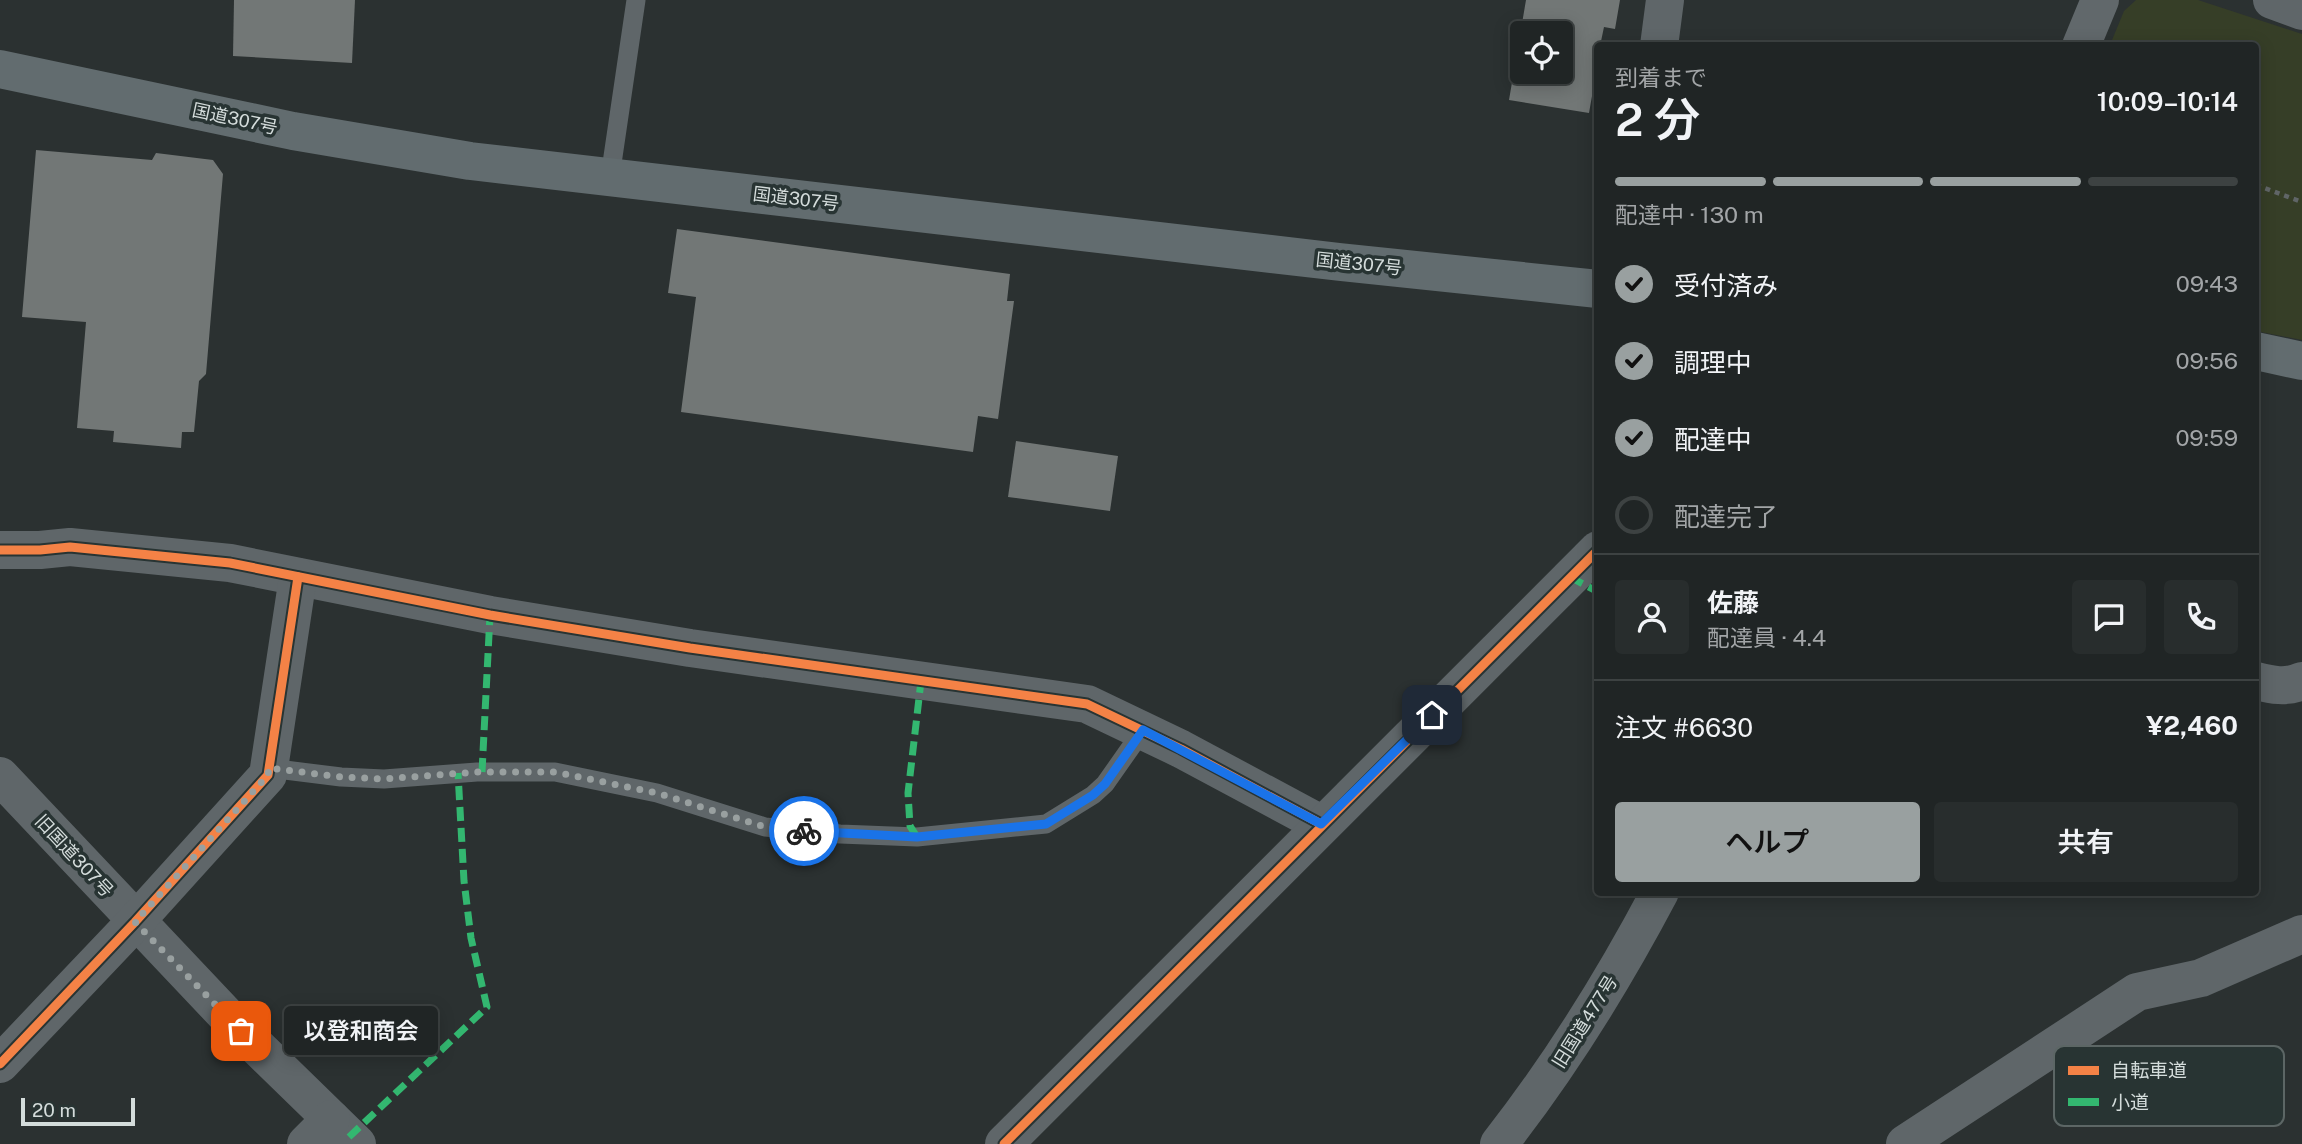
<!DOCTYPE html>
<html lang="ja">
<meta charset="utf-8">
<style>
:root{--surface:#202525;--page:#282d2d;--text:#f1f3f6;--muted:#a2a5a7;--line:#3d4242;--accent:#99a0a0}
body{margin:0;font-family:"Public Sans","Noto Sans JP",sans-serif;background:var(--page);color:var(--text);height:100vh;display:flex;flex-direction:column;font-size:26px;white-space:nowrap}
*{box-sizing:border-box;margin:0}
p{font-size:23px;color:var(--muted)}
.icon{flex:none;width:38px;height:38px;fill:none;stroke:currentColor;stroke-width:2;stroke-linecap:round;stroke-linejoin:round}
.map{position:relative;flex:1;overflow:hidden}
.drawer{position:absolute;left:1594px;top:42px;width:665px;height:854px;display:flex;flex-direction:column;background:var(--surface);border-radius:7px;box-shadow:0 4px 18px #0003,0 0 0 2px var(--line)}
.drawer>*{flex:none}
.buttons{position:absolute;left:1510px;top:21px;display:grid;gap:14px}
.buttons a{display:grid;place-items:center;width:63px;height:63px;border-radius:7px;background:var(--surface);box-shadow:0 4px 18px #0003,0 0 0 2px var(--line);font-size:35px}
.scale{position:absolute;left:21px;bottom:18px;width:114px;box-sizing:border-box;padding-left:7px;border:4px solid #d4dcdb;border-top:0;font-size:19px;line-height:24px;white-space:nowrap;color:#d4dcdb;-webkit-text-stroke:5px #283433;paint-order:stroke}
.pin{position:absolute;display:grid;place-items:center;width:60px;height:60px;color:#fff;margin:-30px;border-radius:14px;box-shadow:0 4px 10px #0006}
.courier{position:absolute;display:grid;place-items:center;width:70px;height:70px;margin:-35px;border:5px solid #1a73e8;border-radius:50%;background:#fff;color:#222;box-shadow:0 2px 9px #0007}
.bubble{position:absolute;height:49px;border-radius:7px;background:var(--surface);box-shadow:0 4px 18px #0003,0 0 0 2px var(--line);font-size:23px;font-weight:600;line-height:49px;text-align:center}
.overview em{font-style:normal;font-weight:600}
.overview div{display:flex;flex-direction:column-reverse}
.overview{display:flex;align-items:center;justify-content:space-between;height:119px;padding:0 21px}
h1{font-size:46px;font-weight:600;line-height:52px}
.bar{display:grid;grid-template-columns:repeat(4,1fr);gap:10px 7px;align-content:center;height:84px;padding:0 21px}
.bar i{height:9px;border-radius:5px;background:var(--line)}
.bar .current{background:var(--accent)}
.bar p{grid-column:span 4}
.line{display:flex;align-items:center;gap:18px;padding:0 21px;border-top:2px solid var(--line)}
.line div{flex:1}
.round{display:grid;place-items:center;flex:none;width:74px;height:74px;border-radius:7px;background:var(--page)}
ol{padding:0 21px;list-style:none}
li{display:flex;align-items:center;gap:21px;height:77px}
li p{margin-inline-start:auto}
li .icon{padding:7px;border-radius:50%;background:var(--accent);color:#111;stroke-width:4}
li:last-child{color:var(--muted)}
li i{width:38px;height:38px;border:4px solid var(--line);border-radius:50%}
.cta{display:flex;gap:14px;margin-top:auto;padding:14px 21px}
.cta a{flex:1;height:80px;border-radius:7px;background:var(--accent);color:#111;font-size:28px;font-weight:600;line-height:80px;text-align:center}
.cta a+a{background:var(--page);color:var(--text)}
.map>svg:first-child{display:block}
</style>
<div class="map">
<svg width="2302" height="1144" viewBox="0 0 2302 1144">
<rect width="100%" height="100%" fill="#2b3131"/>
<polygon fill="#363e27" points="2136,0 2198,0 2302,34 2302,340 2256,331 2256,46 2110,45 2124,11"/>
<g fill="#727776" fill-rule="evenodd">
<polygon points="234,0 355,0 352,63 233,56"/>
<path d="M1526,0H1620L1615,29L1604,27L1600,46H1598V62L1589,113L1509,100ZM1522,33H1561V72H1522Z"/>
<polygon points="36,150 152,160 156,153 213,160 223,174 206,374 199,381 194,432 182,432 181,448 113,442 114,431 77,428 86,322 22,317"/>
<polygon points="677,229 1010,274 1007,301 1014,301 998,419 978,416 973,452 681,412 696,297 668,293"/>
<polygon points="1016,441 1118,456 1110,511 1008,497"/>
</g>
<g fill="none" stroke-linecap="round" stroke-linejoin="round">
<polyline stroke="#606567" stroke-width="4.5" stroke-dasharray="5 5" stroke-linecap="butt" points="2256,185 2302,202"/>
<g stroke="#5f6669" stroke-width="19">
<polyline points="610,177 636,0"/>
<polyline points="269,768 341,777 384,779 477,772 555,772 657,793 765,827 840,834 917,837 1046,824 1093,795 1105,784 1143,730"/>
</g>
<g stroke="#5f6669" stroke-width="38">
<polyline points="2272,0 2302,11"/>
<polyline points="1659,46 1665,0"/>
<polyline points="0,550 40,550 70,547 230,563 490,615 690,648 1087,704 1181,749 1321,824"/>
<path d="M2256,681C2272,685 2286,688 2302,681"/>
<polyline points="0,776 241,1031 357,1144"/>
<polyline points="0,1064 135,922 268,775 298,577"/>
<polyline points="306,1144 331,1119"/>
<polyline points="1004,1144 1598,550"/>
<path d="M1499,1144C1561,1065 1613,981 1660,892"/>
<polyline points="1905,1144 2137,992 2201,978 2302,934"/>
</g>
<polyline stroke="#61686b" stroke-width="38" points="2081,46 2100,0"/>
<g stroke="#626c6f" stroke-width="38">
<polyline points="0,69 293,131 470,161 1340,262 1598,289"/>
<polyline points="2256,351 2302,361"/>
</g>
<g stroke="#33b770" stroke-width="7" stroke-dasharray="14 7" stroke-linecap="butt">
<polyline points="1570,577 1598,592"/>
<polyline points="482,772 490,615"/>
<polyline points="917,837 910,826 908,793 921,681"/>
<polyline points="349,1137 487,1007 471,938 464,881 458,773"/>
</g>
<defs>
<g id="cycleway">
<polyline points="0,550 40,550 70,547 230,563 490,615 690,648 1087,704 1181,749 1321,824"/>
<polyline points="0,1064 135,922 268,775 298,577"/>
<polyline points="1004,1144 1598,550"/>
</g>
</defs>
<use href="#cycleway" stroke="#283433" stroke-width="13"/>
<use href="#cycleway" stroke="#f48246" stroke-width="9"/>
</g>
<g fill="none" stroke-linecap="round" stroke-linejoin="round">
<polyline stroke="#99a0a0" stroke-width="7" stroke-dasharray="0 12.6" points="241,1031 135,922 268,775 269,768 341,777 384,779 477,772 555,772 657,793 765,827 804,831"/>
<polyline stroke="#1a73e8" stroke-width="9" points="804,831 917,837 1046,824 1093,795 1105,784 1143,730 1321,824 1432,715"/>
</g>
<g text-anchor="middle" stroke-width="7" stroke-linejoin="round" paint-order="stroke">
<g font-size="18" fill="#d4dcdb" stroke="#283433">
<text transform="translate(235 119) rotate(12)" y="6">国道307号</text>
<text transform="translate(796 199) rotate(7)" y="6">国道307号</text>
<text transform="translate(1359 264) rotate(6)" y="6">国道307号</text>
<text transform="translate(74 856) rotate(47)" y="6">旧国道307号</text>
<text transform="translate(1585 1022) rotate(-58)" y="6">旧国道477号</text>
</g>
</g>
<rect x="2054" y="1046" width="230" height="80" rx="10" fill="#283433" stroke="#5c6665" stroke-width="2"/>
<rect x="2068" y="1066" width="31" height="9" fill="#f48246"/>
<rect x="2068" y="1098" width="31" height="8" fill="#33b770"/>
<g font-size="19" fill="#d4dcdb">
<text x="2111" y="1077">自転車道</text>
<text x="2111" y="1109">小道</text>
</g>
</svg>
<div class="buttons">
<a><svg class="icon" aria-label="locate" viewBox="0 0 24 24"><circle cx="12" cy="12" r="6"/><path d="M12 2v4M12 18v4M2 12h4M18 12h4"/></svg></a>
</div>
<div class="scale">20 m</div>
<div class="pin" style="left:241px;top:1031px;background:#ea580c"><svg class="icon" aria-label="bag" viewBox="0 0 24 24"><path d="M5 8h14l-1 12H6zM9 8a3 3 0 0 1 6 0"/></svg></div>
<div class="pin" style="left:1432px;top:715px;background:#1f2937"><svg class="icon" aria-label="home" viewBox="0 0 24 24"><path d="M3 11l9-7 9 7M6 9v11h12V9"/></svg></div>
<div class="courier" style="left:804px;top:831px"><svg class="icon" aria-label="bike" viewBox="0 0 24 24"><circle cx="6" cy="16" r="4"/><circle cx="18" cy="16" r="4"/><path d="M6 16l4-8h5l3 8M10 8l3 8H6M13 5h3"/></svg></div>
<div class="bubble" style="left:284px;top:1006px;width:154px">以登和商会</div>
<section class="drawer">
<div class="overview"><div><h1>2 分</h1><p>到着まで</p></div><em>10:09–10:14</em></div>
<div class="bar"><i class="current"></i><i class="current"></i><i class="current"></i><i></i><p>配達中 · 130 m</p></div>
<ol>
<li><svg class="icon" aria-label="check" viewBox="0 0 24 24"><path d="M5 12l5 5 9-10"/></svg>受付済み<p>09:43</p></li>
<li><svg class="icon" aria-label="check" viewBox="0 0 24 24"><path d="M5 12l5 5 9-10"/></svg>調理中<p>09:56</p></li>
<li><svg class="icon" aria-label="check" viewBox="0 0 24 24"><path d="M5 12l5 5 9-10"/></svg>配達中<p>09:59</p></li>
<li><i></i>配達完了</li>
</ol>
<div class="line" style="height:126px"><a class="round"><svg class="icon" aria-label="person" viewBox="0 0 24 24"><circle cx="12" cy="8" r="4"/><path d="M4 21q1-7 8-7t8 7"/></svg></a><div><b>佐藤</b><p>配達員 · 4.4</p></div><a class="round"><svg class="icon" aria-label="chat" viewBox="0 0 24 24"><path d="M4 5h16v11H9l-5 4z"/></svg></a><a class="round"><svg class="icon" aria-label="phone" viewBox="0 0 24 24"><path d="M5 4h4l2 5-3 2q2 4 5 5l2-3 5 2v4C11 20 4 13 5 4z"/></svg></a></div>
<div class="line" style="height:91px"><div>注文 #6630</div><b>¥2,460</b></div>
<div class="cta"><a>ヘルプ</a><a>共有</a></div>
</section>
</div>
